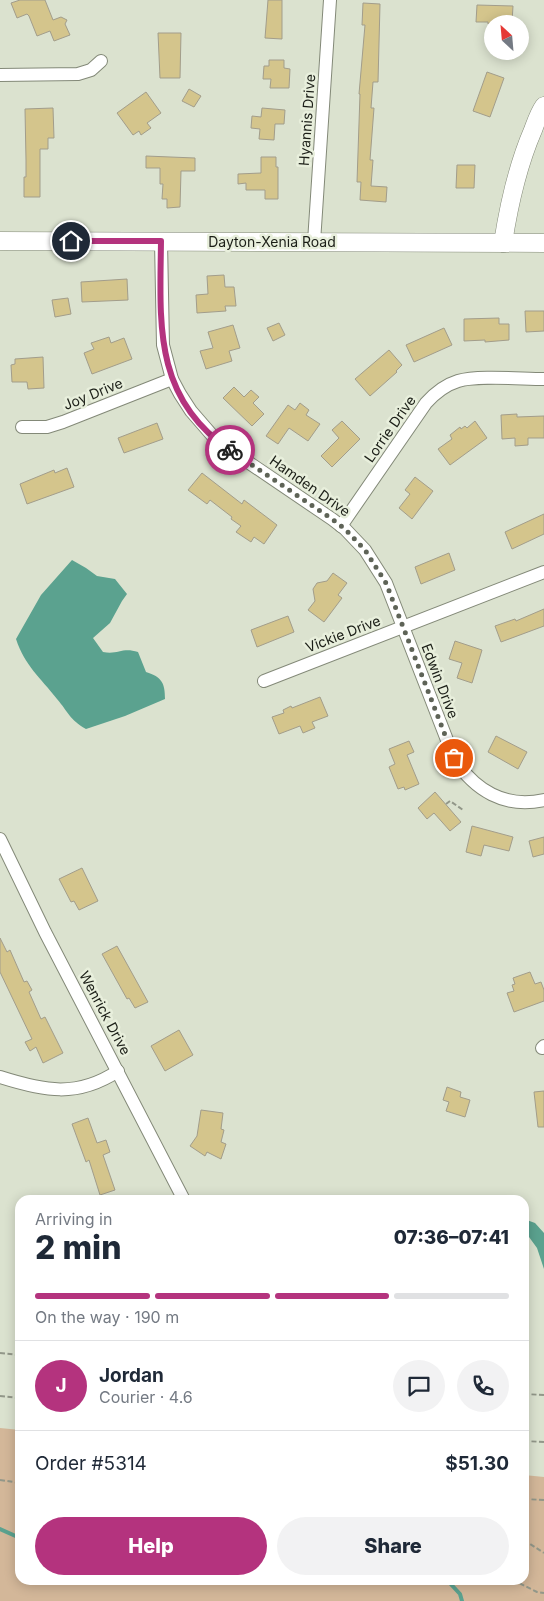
<!DOCTYPE html>
<meta charset="utf-8">
<style>
:root{--surface:#fff;--page:#f2f2f3;--text:#1f2937;--muted:#747a83;--line:#e0e1e3;--accent:#b4337e}
body{margin:0;font-family:Inter,sans-serif;background:var(--page);color:var(--text);height:100vh;display:flex;flex-direction:column;font-size:19px;white-space:nowrap}
*{box-sizing:border-box;margin:0}
p{font-size:16px;color:var(--muted)}
.icon{flex:none;width:28px;height:28px;fill:none;stroke:currentColor;stroke-width:2;stroke-linecap:round;stroke-linejoin:round}
.map{position:relative;flex:1;overflow:hidden}
.details{position:absolute;left:15px;top:1195px;width:514px;height:390px;display:flex;flex-direction:column;background:var(--surface);border-radius:15px;box-shadow:0 2px 12px #0003}
.details>*{flex:none}
.needle{width:32px;rotate:334deg}
.fabs{position:absolute;left:484px;top:15px;display:grid;gap:10px}
.fabs a{display:grid;place-items:center;width:45px;height:45px;border-radius:50%;background:var(--surface);box-shadow:0 2px 12px #0003;font-size:25px}
.pin{position:absolute;display:grid;place-items:center;width:42px;height:42px;color:#fff;margin:-21px;border:2px solid #fff;border-radius:50%;box-shadow:0 1px 5px #0007}
.courier{position:absolute;display:grid;place-items:center;width:50px;height:50px;margin:-25px;border:4px solid #b4337e;border-radius:50%;background:#fff;color:#222;box-shadow:0 1px 6px #0007}
.headline em{font-style:normal;font-weight:800}
.headline div{display:flex;flex-direction:column-reverse}
.headline{display:flex;align-items:center;justify-content:space-between;height:85px;padding:0 20px}
h1{font-size:32px;font-weight:800;line-height:38px}
.bar{display:grid;grid-template-columns:repeat(4,1fr);gap:8px 5px;align-content:center;height:60px;padding:0 20px}
.bar i{height:6px;border-radius:4px;background:var(--line)}
.bar .active{background:var(--accent)}
.bar p{grid-column:span 4}
.line{display:flex;align-items:center;gap:12px;padding:0 20px;border-top:1px solid var(--line)}
.line div{flex:1}
.round{display:grid;place-items:center;flex:none;width:52px;height:52px;border-radius:26px;background:var(--page)}
.cta{display:flex;gap:10px;margin-top:auto;padding:10px 20px}
.cta a{flex:1;height:58px;border-radius:30px;background:var(--accent);color:#fff;font-size:20px;font-weight:800;line-height:58px;text-align:center}
.cta a+a{background:var(--page);color:var(--text)}
.map>svg:first-child{display:block}
</style>
<div class="map">
<svg width="544" height="1601" viewBox="0 0 544 1601">
<rect width="100%" height="100%" fill="#dbe2cf"/>
<polygon fill="#d3b799" points="0,1428 20,1430 20,1580 524,1580 524,1475 544,1477 544,1601 0,1601"/>
<g fill="#5ba28f">
<path d="M72,560L86,568L97,576L115,579L127,594L122,601L110,623L93,638L103,652C118,655 122,647 138,652L146,672C162,677 165,683 165,699L125,716L86,729C69,719 69,713 57,699C40,677 25,666 16,639L41,595Z"/>
<polygon points="524,1219 535,1223 544,1233 544,1269 537,1248 529,1237 524,1236"/>
</g>
<g fill="none" stroke-linecap="round" stroke-linejoin="round">
<g stroke="#5ba28f" stroke-width="4">
<polyline points="0,1529 20,1538"/>
<polyline points="447,1580 460,1594 462,1601"/>
</g>
</g>
<g fill="#d4c58c" stroke="#a29d8b">
<polygon points="20,0 45,0 53,20 61,17 67,20 65,24 70,35 54,41 50,31 37,36 29,16 27,14 17,18 11,3"/>
<polygon points="268,0 282,0 282,39 265,38"/>
<polygon points="363,3 380,4 378,82 373,82 371,108 374,108 370,160 373,160 371,186 387,187 386,202 360,200 361,182 357,182 360,94 359,94 365,25 362,25"/>
<polygon points="477,5 513,6 512,22 488,24 488,22 476,22"/>
<polygon points="158,33 181,33 180,78 160,78"/>
<polygon points="269,60 284,60 284,68 290,69 289,88 270,88 271,79 263,79 264,66 269,66"/>
<polygon points="487,72 504,78 490,117 473,111"/>
<polygon points="189,89 201,96 194,107 182,101"/>
<polygon points="146,92 161,113 147,123 151,128 141,135 139,131 133,135 117,113"/>
<polygon points="53,108 54,138 48,138 48,149 40,149 40,197 24,197 24,177 26,177 26,160 25,109"/>
<polygon points="262,108 285,110 284,124 275,124 274,140 259,139 260,129 251,128 252,116 261,117"/>
<polygon points="146,156 195,158 195,171 181,171 180,207 167,208 167,199 162,199 163,184 160,184 160,168 146,168"/>
<polygon points="261,157 276,157 276,167 278,167 278,199 265,199 265,190 246,190 246,183 238,184 238,174 261,173"/>
<polygon points="457,165 475,165 474,188 456,188"/>
<polygon points="224,275 225,287 234,287 236,306 225,306 226,311 197,313 196,295 208,294 207,276"/>
<polygon points="127,279 128,300 82,302 81,282"/>
<polygon points="68,298 71,314 55,317 52,300"/>
<polygon points="525,311 544,311 544,331 526,332"/>
<polygon points="499,318 499,324 509,324 509,340 485,342 485,340 464,341 464,319"/>
<polygon points="279,323 285,335 273,341 267,328"/>
<polygon points="233,325 240,348 229,351 232,361 206,369 200,351 213,348 208,332"/>
<polygon points="444,328 452,345 414,362 406,345"/>
<polygon points="109,337 111,343 124,338 132,359 92,374 84,353 94,349 91,343"/>
<polygon points="389,350 402,365 396,371 397,372 370,396 355,379"/>
<polygon points="43,357 44,388 28,389 27,382 12,382 11,365 15,364 15,359"/>
<polygon points="234,387 244,397 251,390 259,397 253,403 264,414 252,426 223,398"/>
<polygon points="300,403 309,410 306,415 320,424 308,441 289,428 278,444 266,436 288,405 295,410"/>
<polygon points="517,414 517,417 544,416 544,438 528,438 528,445 515,446 515,438 502,439 501,415"/>
<polygon points="342,421 360,439 332,467 321,456 339,438 332,430"/>
<polygon points="475,421 487,438 450,465 438,449 452,439 450,435 460,427 461,429 465,426 467,428"/>
<polygon points="157,423 163,439 124,453 118,438"/>
<polygon points="67,468 74,487 27,504 20,484 54,470 55,473"/>
<polygon points="202,473 242,504 244,500 277,525 264,544 254,537 251,542 236,532 241,526 231,519 232,517 210,500 207,504 188,490"/>
<polygon points="415,477 433,491 412,519 399,508 410,494 405,490"/>
<polygon points="544,514 544,534 512,549 505,532"/>
<polygon points="449,553 455,570 421,584 415,567"/>
<polygon points="333,573 347,583 338,595 342,598 324,622 308,610 315,601 313,589 317,583 327,581"/>
<polygon points="544,609 544,626 501,642 495,626 515,619 516,621"/>
<polygon points="288,616 294,632 257,647 251,630"/>
<polygon points="455,641 482,650 472,683 457,678 462,663 449,659"/>
<polygon points="320,697 328,716 312,722 315,728 303,733 300,726 279,734 272,717 284,713 283,710 291,706 292,708"/>
<polygon points="496,736 527,752 518,769 488,752"/>
<polygon points="409,741 414,752 407,755 419,784 405,790 404,787 398,789 389,767 395,764 389,749"/>
<polygon points="435,792 461,822 450,831 434,813 427,819 418,808"/>
<polygon points="472,826 513,837 509,851 484,845 481,856 466,852"/>
<polygon points="544,837 544,854 533,857 529,841"/>
<polygon points="82,868 98,901 79,910 74,901 71,902 59,879"/>
<polygon points="0,938 7,952 10,950 24,982 27,981 32,990 29,992 41,1019 45,1017 63,1053 43,1063 36,1047 30,1051 25,1042 32,1039 0,972"/>
<polygon points="117,946 148,1002 135,1008 129,998 127,999 102,954"/>
<polygon points="530,972 535,984 541,982 544,990 544,1001 514,1012 507,993 514,991 512,985 515,984 513,978"/>
<polygon points="179,1030 193,1055 165,1071 151,1046"/>
<polygon points="447,1087 461,1092 460,1097 470,1100 465,1117 446,1111 449,1102 443,1100"/>
<polygon points="544,1091 544,1127 538,1127 534,1092"/>
<polygon points="201,1110 223,1113 221,1129 224,1130 221,1142 226,1144 221,1159 207,1152 205,1156 190,1146 197,1136"/>
<polygon points="88,1118 97,1143 106,1140 110,1152 103,1155 115,1190 100,1195 89,1160 86,1162 72,1124"/>
</g>
<g fill="none" stroke-linecap="round" stroke-linejoin="round">
<defs>
<g id="street">
<polyline points="0,75 78,74 91,70 101,61"/>
<path d="M161,241L163,345L172,379L180,394L191,411L217,441L332,519L345,529L365,550L386,583L454,758C474,790 505,809 544,800"/>
<polyline points="314,242 330,0"/>
<polyline points="22,427 47,427 63,422 172,379"/>
<path d="M341,526L426,403C435,393 445,385 458,381C478,375 521,379 544,379"/>
<polyline points="264,681 544,572"/>
<polyline points="0,839 45,932 184,1200"/>
<polyline points="542,1048 544,1046"/>
<path d="M0,1077C44,1091 77,1098 118,1071"/>
</g>
<g id="secondary">
<polyline points="0,241 544,243"/>
<path d="M503,243C509,204 517,167 533,130C536,122 539,113 544,106"/>
</g>
</defs>
<use href="#street" stroke="#838978" stroke-width="14"/>
<use href="#secondary" stroke="#838978" stroke-width="19"/>
<g stroke="#929789" stroke-width="2" stroke-dasharray="5 2.5" stroke-linecap="butt">
<polyline points="446,804 450,801 463,810"/>
<polyline points="0,1353 20,1355"/>
<polyline points="524,1394 544,1395"/>
<polyline points="0,1396 20,1398"/>
<polyline points="524,1441 544,1442"/>
<polyline points="0,1480 20,1483"/>
<polyline points="524,1499 544,1500"/>
<polyline points="524,1540 544,1553"/>
<polyline points="513,1580 537,1592 544,1593"/>
</g>
<use href="#street" stroke="#fff" stroke-width="12"/>
<use href="#secondary" stroke="#fff" stroke-width="18"/>
</g>
<g fill="none" stroke-linecap="round" stroke-linejoin="round">
<polyline stroke="#5e6357" stroke-width="5" stroke-dasharray="0 9" points="230,450 332,519 345,529 365,550 386,583 454,758"/>
<path stroke="#b4337e" stroke-width="6" d="M71,241H161C160,323 153,398 230,450"/>
</g>
<g text-anchor="middle" stroke-width="5" stroke-linejoin="round" paint-order="stroke">
<g font-size="14" fill="#1b1e17" stroke="#e8efdc">
<text transform="translate(307 120) rotate(-86)" y="5">Hyannis Drive</text>
<text x="272" y="247">Dayton-Xenia Road</text>
<text transform="translate(93 394) rotate(-22)" y="5">Joy Drive</text>
<text transform="translate(390 429) rotate(-55)" y="5">Lorrie Drive</text>
<text transform="translate(310 486) rotate(35)" y="5">Hamden Drive</text>
<text transform="translate(343 634) rotate(-21)" y="5">Vickie Drive</text>
<text transform="translate(440 681) rotate(69)" y="5">Edwin Drive</text>
<text transform="translate(105 1013) rotate(62)" y="5">Wenrick Drive</text>
</g>
</g>
</svg>
<div class="fabs">
<a><svg class="needle" viewBox="-14 -14 28 28"><path d="M0-13l5 13h-10z" fill="#e53935"/><path d="M0 13l5-13h-10z" fill="#747a83"/></svg></a>
</div>
<div class="pin" style="left:454px;top:758px;background:#ea580c"><svg class="icon" aria-label="bag" viewBox="0 0 24 24"><path d="M5 8h14l-1 12H6zM9 8a3 3 0 0 1 6 0"/></svg></div>
<div class="pin" style="left:71px;top:241px;background:#1f2937"><svg class="icon" aria-label="home" viewBox="0 0 24 24"><path d="M3 11l9-7 9 7M6 9v11h12V9"/></svg></div>
<div class="courier" style="left:230px;top:450px"><svg class="icon" aria-label="bike" viewBox="0 0 24 24"><circle cx="6" cy="16" r="4"/><circle cx="18" cy="16" r="4"/><path d="M6 16l4-8h5l3 8M10 8l3 8H6M13 5h3"/></svg></div>
<section class="details">
<div class="headline"><div><h1>2 min</h1><p>Arriving in</p></div><em>07:36–07:41</em></div>
<div class="bar"><i class="active"></i><i class="active"></i><i class="active"></i><i></i><p>On the way · 190 m</p></div>
<div class="line" style="height:90px"><b class="round" style="background:var(--accent);color:#fff">J</b><div><b>Jordan</b><p>Courier · 4.6</p></div><a class="round"><svg class="icon" aria-label="chat" viewBox="0 0 24 24"><path d="M4 5h16v11H9l-5 4z"/></svg></a><a class="round"><svg class="icon" aria-label="phone" viewBox="0 0 24 24"><path d="M5 4h4l2 5-3 2q2 4 5 5l2-3 5 2v4C11 20 4 13 5 4z"/></svg></a></div>
<div class="line" style="height:65px"><div>Order #5314</div><b>$51.30</b></div>
<div class="cta"><a>Help</a><a>Share</a></div>
</section>
</div>
